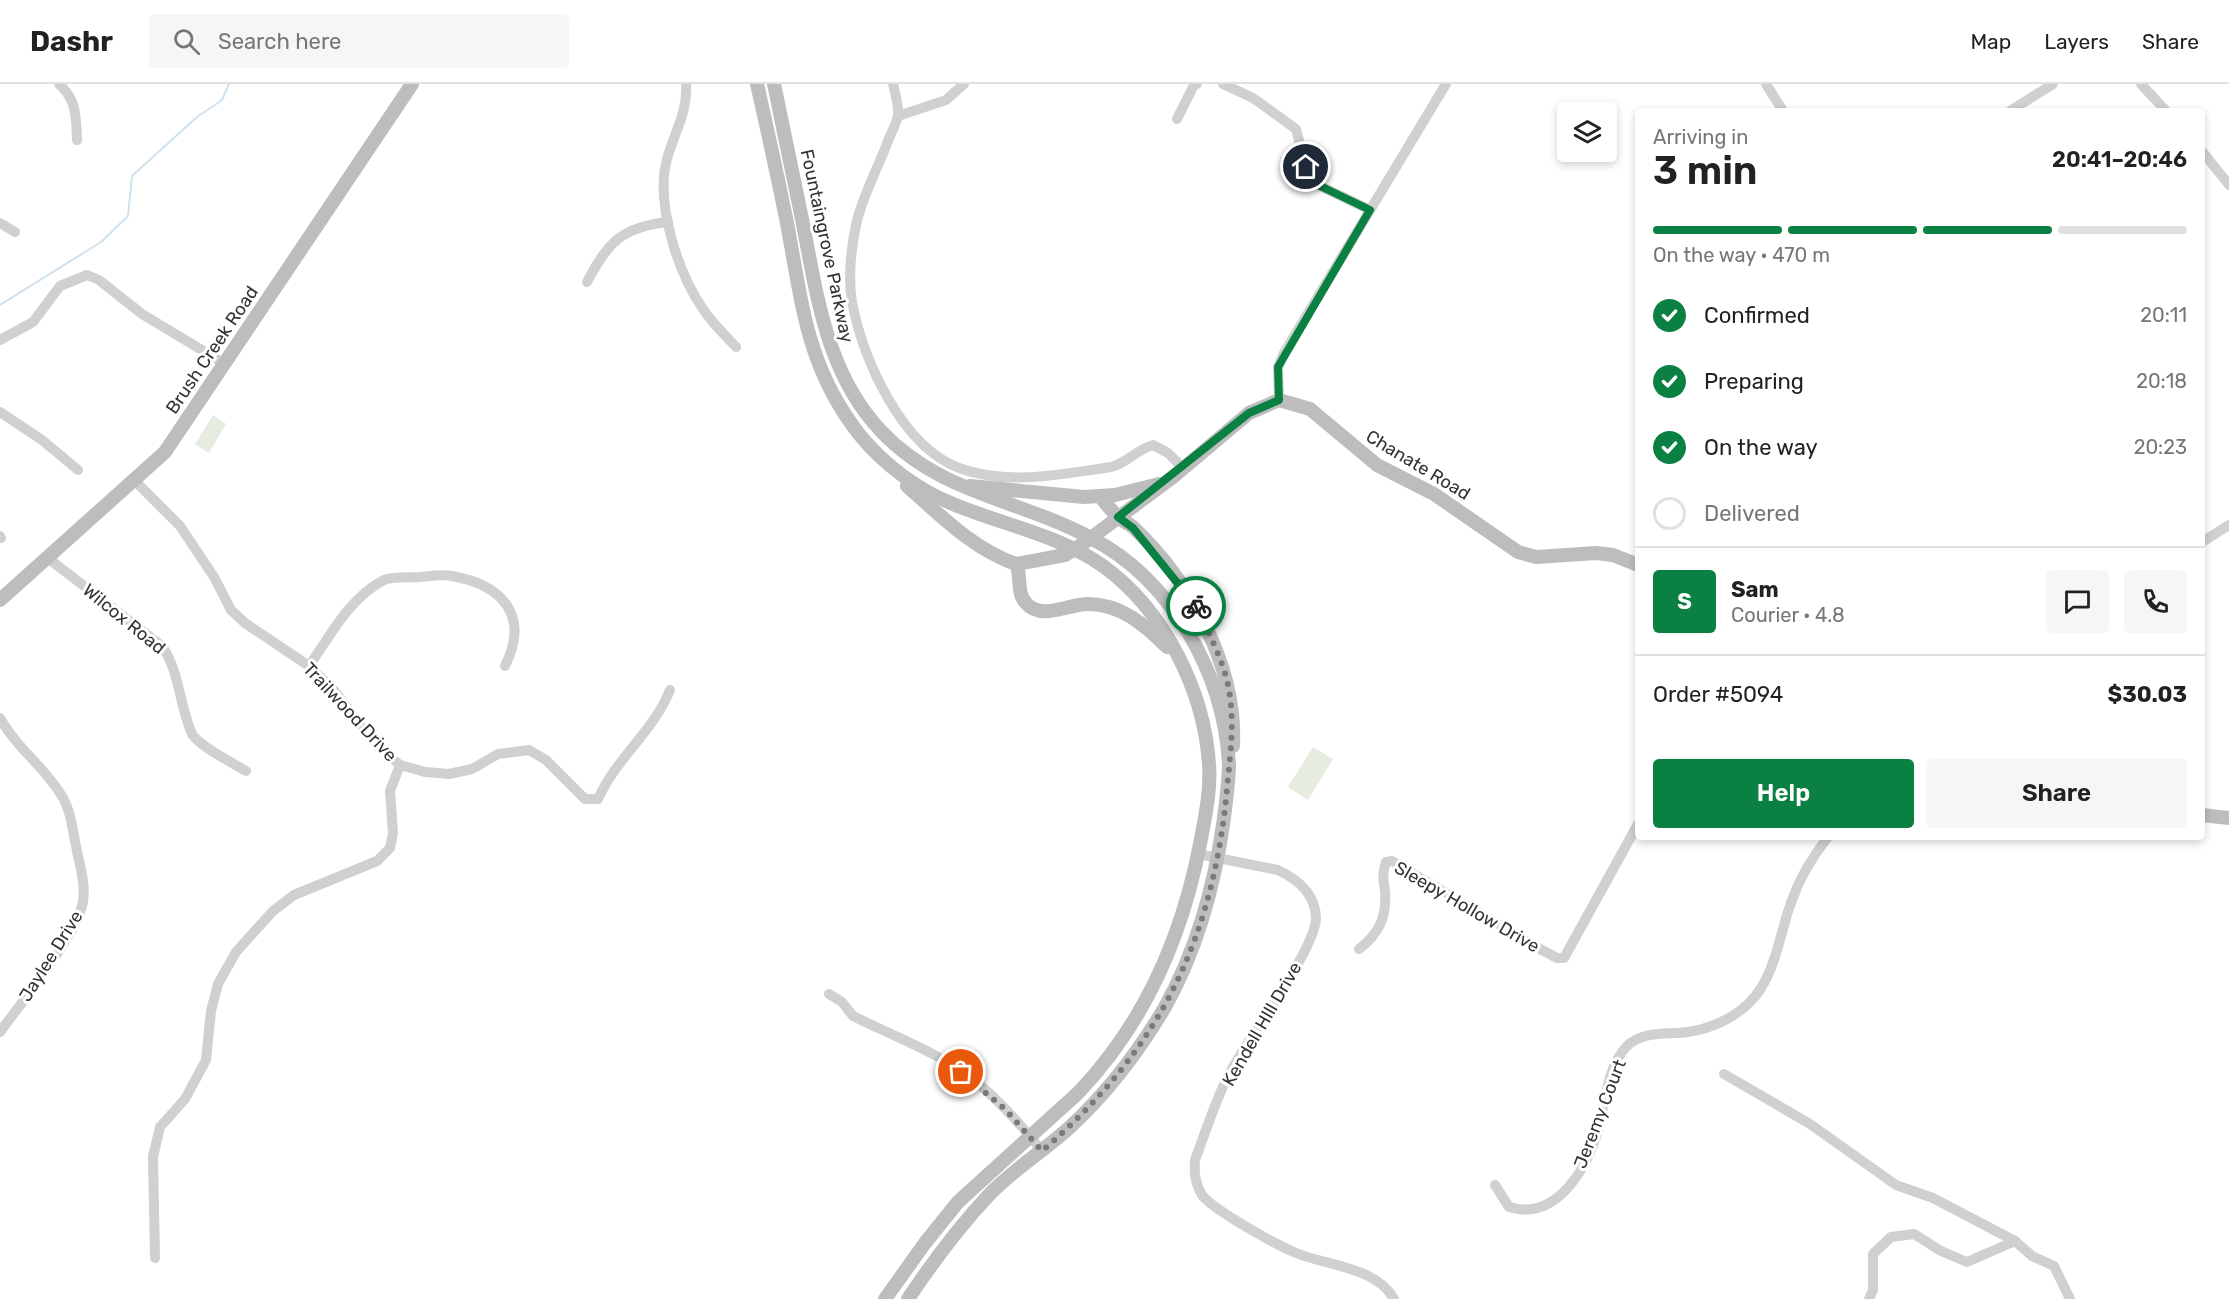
<!DOCTYPE html>
<meta charset="utf-8">
<style>
:root{--surface:#fff;--page:#f6f6f6;--text:#222;--muted:#767676;--line:#e0e0e0;--accent:#0b8043}
body{margin:0;font-family:Rubik,sans-serif;background:var(--page);color:var(--text);height:100vh;display:flex;flex-direction:column;font-size:22px;white-space:nowrap}
*{box-sizing:border-box;margin:0}
p{font-size:20px;color:var(--muted)}
.icon{flex:none;width:33px;height:33px;fill:none;stroke:currentColor;stroke-width:2;stroke-linecap:round;stroke-linejoin:round}
.map{position:relative;flex:1;overflow:hidden}
.drawer{position:absolute;left:1635px;top:24px;width:570px;height:732px;display:flex;flex-direction:column;background:var(--surface);border-radius:6px;box-shadow:0 3px 9px #0003}
.drawer>*{flex:none}
.buttons{position:absolute;left:1557px;top:18px;display:grid;gap:12px}
.buttons a{display:grid;place-items:center;width:60px;height:60px;border-radius:6px;background:var(--surface);box-shadow:0 3px 9px #0003;font-size:30px}
.pin{position:absolute;display:grid;place-items:center;width:51px;height:51px;color:#fff;margin:-26px;border:3px solid #fff;border-radius:50%;box-shadow:0 2px 6px #0007}
.courier{position:absolute;display:grid;place-items:center;width:60px;height:60px;margin:-30px;border:4px solid #0b8043;border-radius:50%;background:#fff;color:#222;box-shadow:0 2px 8px #0007}
.summary em{font-style:normal;font-weight:600}
.summary div{display:flex;flex-direction:column-reverse}
.summary{display:flex;align-items:center;justify-content:space-between;height:102px;padding:0 18px}
h1{font-size:39px;font-weight:600;line-height:45px}
.bar{display:grid;grid-template-columns:repeat(4,1fr);gap:9px 6px;align-content:center;height:72px;padding:0 18px}
.bar i{height:8px;border-radius:4px;background:var(--line)}
.bar .on{background:var(--accent)}
.bar p{grid-column:span 4}
.line{display:flex;align-items:center;gap:15px;padding:0 18px;border-top:2px solid var(--line)}
.line div{flex:1}
.round{display:grid;place-items:center;flex:none;width:63px;height:63px;border-radius:6px;background:var(--page)}
ol{padding:0 18px;list-style:none}
li{display:flex;align-items:center;gap:18px;height:66px}
li p{margin-inline-start:auto}
li .icon{padding:6px;border-radius:50%;background:var(--accent);color:#fff;stroke-width:4}
li:last-child{color:var(--muted)}
li i{width:33px;height:33px;border:3px solid var(--line);border-radius:50%}
.action{display:flex;gap:12px;margin-top:auto;padding:12px 18px}
.action a{flex:1;height:69px;border-radius:6px;background:var(--accent);color:#fff;font-size:24px;font-weight:600;line-height:69px;text-align:center}
.action a+a{background:var(--page);color:var(--text)}
header{display:flex;align-items:center;gap:36px;box-sizing:border-box;height:84px;padding:0 30px;background:var(--surface);border-bottom:2px solid var(--line)}
header strong{font-size:28px}
nav{display:flex;gap:33px;margin-inline-start:auto;font-size:21px}
.search{width:420px;height:54px;background:var(--page);display:flex;align-items:center;gap:15px;box-sizing:border-box;padding:0 21px;border-radius:6px;color:var(--muted);font-size:22px}
.map>svg:first-child{display:block}
</style>
<header>
<strong>Dashr</strong>
<div class="search"><svg class="icon" aria-label="search" viewBox="0 0 24 24"><circle cx="10" cy="10" r="6"/><path d="M15 15l6 6"/></svg>Search here</div>
<nav><a>Map</a><a>Layers</a><a>Share</a></nav>
</header>
<div class="map">
<svg width="2229" height="1215" viewBox="0 0 2229 1215">
<rect width="100%" height="100%" fill="#fff"/>
<g fill="#e6ecdf">
<polygon points="213,331 226,340 209,369 195,360"/>
<polygon points="1313,663 1333,675 1308,716 1288,703"/>
</g>
<g fill="none" stroke-linecap="round" stroke-linejoin="round">
<polyline stroke="#cfe2ee" stroke-width="2" points="0,221 101,158 128,132 132,92 197,33 222,16 229,0"/>
<g stroke="#d0d0d0" stroke-width="10">
<path d="M59,0C77,16 76,33 77,56"/>
<path d="M686,0C688,28 674,49 667,75C655,119 678,189 703,225C712,239 725,251 736,263"/>
<path d="M893,0C895,9 899,22 898,31C897,39 891,49 888,57C878,84 862,113 856,141C851,164 848,195 852,218C863,275 901,362 959,384C1008,402 1062,390 1111,383C1128,379 1137,365 1153,361L1168,369L1183,384"/>
<polyline points="1223,0 1253,14 1296,45 1306,83 1318,101 1370,126"/>
<polyline points="1766,0 1783,27"/>
<polyline points="2141,0 2166,27"/>
<polyline points="2010,27 2053,0"/>
<polyline points="898,32 946,16 964,0"/>
<polyline points="1177,35 1194,1 1197,0"/>
<polyline points="2202,67 2229,101"/>
<polyline points="0,139 15,148"/>
<path d="M587,198C608,158 622,143 668,138"/>
<polyline points="0,256 33,238 60,202 87,191 99,196 142,230 225,280"/>
<polyline points="1279,316 1278,283 1284,269 1446,0"/>
<polyline points="0,328 42,356 78,386"/>
<path d="M134,396L180,442L214,493L231,526L245,539L309,582L333,605L378,663L400,681L425,688L449,690L472,685L498,670L529,666L546,676L585,715H598C616,674 654,647 670,606"/>
<polyline points="0,452 1,454"/>
<polyline points="2202,458 2229,441"/>
<path d="M49,475L162,562C180,588 179,621 192,650C199,662 233,679 246,687"/>
<path d="M309,582C330,552 350,513 384,496C394,492 409,494 420,493C430,492 442,490 452,492C503,501 530,532 505,582"/>
<path d="M0,634C16,663 43,682 60,709C71,725 72,744 76,762C79,779 86,799 83,817C79,848 21,919 0,948"/>
<path d="M1198,770L1278,786C1297,795 1315,810 1316,833C1317,864 1246,957 1229,990C1215,1017 1206,1047 1195,1076C1194,1089 1195,1099 1202,1111C1213,1126 1277,1161 1296,1169C1328,1182 1376,1183 1394,1215"/>
<path d="M1359,865C1379,850 1387,833 1385,807C1383,795 1382,789 1386,778L1392,777L1540,865L1557,874H1564L1638,740"/>
<path d="M829,910L842,918L853,932C893,952 940,969 975,997C1000,1017 1022,1042 1042,1067"/>
<polyline points="1724,990 1810,1040 1896,1101 1933,1114 2015,1157 2032,1172 2054,1182 2070,1215"/>
<path d="M1495,1101L1509,1123C1557,1138 1588,1083 1599,1043C1605,1018 1608,981 1627,962C1643,946 1668,951 1688,948C1709,945 1733,935 1749,919C1776,893 1779,850 1792,816C1800,793 1813,772 1828,753"/>
<polyline points="155,1174 153,1073 160,1043 185,1015 206,976 211,927 218,900 236,868 273,827 294,811 377,777 390,764 393,749 390,707 400,681"/>
<polyline points="1869,1215 1873,1206 1873,1170 1891,1153 1914,1150 1941,1167 1967,1178 2015,1157"/>
</g>
<g stroke="#bdbdbd" stroke-width="14">
<path d="M757,0C767,44 777,90 786,134C802,216 805,281 859,350C883,380 918,406 953,420C1003,441 1059,451 1103,482C1164,526 1204,606 1209,680C1211,707 1205,734 1200,760C1182,853 1144,940 1078,1009L958,1118L925,1159L885,1215"/>
<path d="M774,0C783,45 793,90 802,135C817,211 826,289 881,347C940,410 1019,415 1091,454C1172,496 1224,590 1229,680C1229,698 1226,716 1224,734C1215,800 1198,864 1165,923C1139,967 1108,1008 1070,1043C1044,1067 1012,1086 988,1112C958,1144 932,1179 908,1215"/>
<path d="M907,402C940,431 974,466 1016,480C1022,492 1016,509 1026,519C1041,537 1068,520 1088,520C1121,520 1145,541 1167,563"/>
<polyline points="970,402 1084,413 1115,411 1159,400"/>
<path d="M1100,412C1105,419 1111,426 1118,433C1122,437 1128,439 1133,443C1190,497 1237,582 1233,662"/>
<polyline points="1016,480 1065,471 1084,459 1173,393 1249,329 1279,316 1310,325 1377,381 1434,410 1518,468 1536,473 1596,469 1613,471 1638,481"/>
<polyline points="0,516 165,368 412,0"/>
<polyline points="2202,731 2229,734"/>
</g>
</g>
<g fill="none" stroke-linecap="round" stroke-linejoin="round">
<path stroke="#7a7a7a" stroke-width="6" stroke-dasharray="0 10.8" d="M961,988L1006,1026L1042,1067C1158,967 1213,858 1227,705C1230,671 1235,641 1229,606C1224,577 1208,548 1196,522"/>
<polyline stroke="#0b8043" stroke-width="8" points="1196,522 1133,444 1118,433 1249,329 1279,316 1278,283 1370,126 1318,101 1306,83"/>
</g>
<g text-anchor="middle" stroke-width="6" stroke-linejoin="round" paint-order="stroke">
<g font-size="18" fill="#333" stroke="#fff">
<text transform="translate(827 162) rotate(78)" y="6">Fountaingrove Parkway</text>
<text transform="translate(212 266) rotate(-56)" y="6">Brush Creek Road</text>
<text transform="translate(1418 381) rotate(31)" y="6">Chanate Road</text>
<text transform="translate(124 535) rotate(39)" y="6">Wilcox Road</text>
<text transform="translate(350 628) rotate(47)" y="6">Trailwood Drive</text>
<text transform="translate(1467 823) rotate(30)" y="6">Sleepy Hollow Drive</text>
<text transform="translate(51 872) rotate(-58)" y="6">Jaylee Drive</text>
<text transform="translate(1262 940) rotate(-60)" y="6">Kendell HIll Drive</text>
<text transform="translate(1600 1030) rotate(-69)" y="6">Jeremy Court</text>
</g>
</g>
</svg>
<div class="buttons">
<a><svg class="icon" aria-label="layers" viewBox="0 0 24 24"><path d="M12 4l9 5-9 5-9-5zM3 14l9 5 9-5"/></svg></a>
</div>
<div class="pin" style="left:961px;top:988px;background:#ea580c"><svg class="icon" aria-label="bag" viewBox="0 0 24 24"><path d="M5 8h14l-1 12H6zM9 8a3 3 0 0 1 6 0"/></svg></div>
<div class="pin" style="left:1306px;top:83px;background:#1f2937"><svg class="icon" aria-label="home" viewBox="0 0 24 24"><path d="M3 11l9-7 9 7M6 9v11h12V9"/></svg></div>
<div class="courier" style="left:1196px;top:522px"><svg class="icon" aria-label="bike" viewBox="0 0 24 24"><circle cx="6" cy="16" r="4"/><circle cx="18" cy="16" r="4"/><path d="M6 16l4-8h5l3 8M10 8l3 8H6M13 5h3"/></svg></div>
<section class="drawer">
<div class="summary"><div><h1>3 min</h1><p>Arriving in</p></div><em>20:41–20:46</em></div>
<div class="bar"><i class="on"></i><i class="on"></i><i class="on"></i><i></i><p>On the way · 470 m</p></div>
<ol>
<li><svg class="icon" aria-label="check" viewBox="0 0 24 24"><path d="M5 12l5 5 9-10"/></svg>Confirmed<p>20:11</p></li>
<li><svg class="icon" aria-label="check" viewBox="0 0 24 24"><path d="M5 12l5 5 9-10"/></svg>Preparing<p>20:18</p></li>
<li><svg class="icon" aria-label="check" viewBox="0 0 24 24"><path d="M5 12l5 5 9-10"/></svg>On the way<p>20:23</p></li>
<li><i></i>Delivered</li>
</ol>
<div class="line" style="height:108px"><b class="round" style="background:var(--accent);color:#fff">S</b><div><b>Sam</b><p>Courier · 4.8</p></div><a class="round"><svg class="icon" aria-label="chat" viewBox="0 0 24 24"><path d="M4 5h16v11H9l-5 4z"/></svg></a><a class="round"><svg class="icon" aria-label="phone" viewBox="0 0 24 24"><path d="M5 4h4l2 5-3 2q2 4 5 5l2-3 5 2v4C11 20 4 13 5 4z"/></svg></a></div>
<div class="line" style="height:78px"><div>Order #5094</div><b>$30.03</b></div>
<div class="action"><a>Help</a><a>Share</a></div>
</section>
</div>
